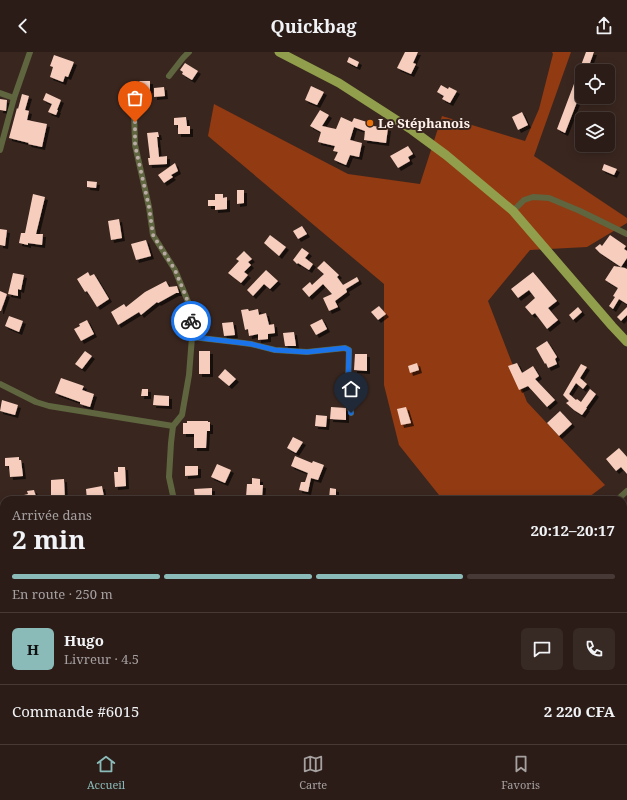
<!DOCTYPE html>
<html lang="fr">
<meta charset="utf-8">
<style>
:root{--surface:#2b1c17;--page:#372924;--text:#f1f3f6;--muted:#a6a1a1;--line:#473a36;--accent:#8bbbb9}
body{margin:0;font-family:"Noto Serif",serif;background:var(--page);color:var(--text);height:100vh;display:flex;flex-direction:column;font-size:15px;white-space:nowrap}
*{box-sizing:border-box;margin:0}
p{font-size:13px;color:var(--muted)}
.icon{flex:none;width:22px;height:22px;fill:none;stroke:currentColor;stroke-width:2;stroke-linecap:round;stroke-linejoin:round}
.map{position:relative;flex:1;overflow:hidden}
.drawer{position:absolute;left:0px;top:444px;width:627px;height:248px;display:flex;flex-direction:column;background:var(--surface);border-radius:12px 12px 0 0;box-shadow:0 2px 10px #0003,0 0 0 1px var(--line)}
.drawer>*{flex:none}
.tools{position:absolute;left:575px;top:12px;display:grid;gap:8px}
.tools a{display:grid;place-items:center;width:40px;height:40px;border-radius:6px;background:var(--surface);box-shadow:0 2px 10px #0003,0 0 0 1px var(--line);font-size:20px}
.pin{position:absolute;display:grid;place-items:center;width:34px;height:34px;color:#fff;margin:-41px -17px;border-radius:50% 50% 50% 0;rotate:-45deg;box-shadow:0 0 4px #0007}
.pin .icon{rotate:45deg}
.courier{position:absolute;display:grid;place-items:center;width:40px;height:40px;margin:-20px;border:3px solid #1a73e8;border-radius:50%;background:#fff;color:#222;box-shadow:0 1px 5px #0007}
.head em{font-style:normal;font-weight:700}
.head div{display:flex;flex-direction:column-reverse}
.head{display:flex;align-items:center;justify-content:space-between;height:68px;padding:0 12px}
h1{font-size:26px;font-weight:700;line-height:30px}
.bar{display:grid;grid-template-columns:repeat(4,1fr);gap:6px 4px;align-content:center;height:48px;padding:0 12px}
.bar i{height:5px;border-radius:3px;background:var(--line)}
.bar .on{background:var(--accent)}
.bar p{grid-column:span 4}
.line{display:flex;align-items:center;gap:10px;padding:0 12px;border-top:1px solid var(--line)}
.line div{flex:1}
.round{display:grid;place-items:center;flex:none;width:42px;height:42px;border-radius:6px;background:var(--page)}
header{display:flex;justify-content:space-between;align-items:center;height:52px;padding:0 12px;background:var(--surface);font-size:18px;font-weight:700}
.dock{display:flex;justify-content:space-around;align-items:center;height:56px;border-top:1px solid var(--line);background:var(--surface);font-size:11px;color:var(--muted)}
.dock a{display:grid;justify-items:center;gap:2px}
.dock .on{color:var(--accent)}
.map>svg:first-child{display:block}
</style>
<header><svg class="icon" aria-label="back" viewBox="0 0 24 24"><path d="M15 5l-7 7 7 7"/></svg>Quickbag<svg class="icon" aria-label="share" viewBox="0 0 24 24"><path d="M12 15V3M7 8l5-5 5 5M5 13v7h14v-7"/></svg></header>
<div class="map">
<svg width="627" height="692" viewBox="0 0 627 692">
<defs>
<filter id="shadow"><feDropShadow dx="3" dy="3" stdDeviation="0" flood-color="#0009"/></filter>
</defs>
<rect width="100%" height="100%" fill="#39261f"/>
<g fill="#923a12">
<polygon points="552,0 571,0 534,104 627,166 627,171 587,195 530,198 488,249 527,350 605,433 585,448 443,448 399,393 384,333 384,232 208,84 214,52 348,122 420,132 442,64 525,89 539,57 553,2"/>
<polygon points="627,492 627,692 425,692 429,688 623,688 623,494"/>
</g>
<g fill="#f7cebe" filter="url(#shadow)">
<polygon points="405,0 418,0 413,11 416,12 411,22 397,16"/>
<polygon points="586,0 594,0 587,19 582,19 582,32 575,49 577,50 565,81 557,77"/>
<polygon points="54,3 74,10 68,25 65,24 63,30 50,25 53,15 50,14"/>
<polygon points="349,5 359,10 357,15 347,10"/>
<polygon points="185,11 198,19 192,28 182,22 183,20 180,18"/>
<polygon points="139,29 150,29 150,38 142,38 142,33"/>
<polygon points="441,33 448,37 449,35 457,39 450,51 442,47 444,44 437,40"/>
<polygon points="311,34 324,40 317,53 305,48"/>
<polygon points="164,35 165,44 154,45 154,36"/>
<polygon points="46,41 61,48 57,58 58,58 56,63 48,60 52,52 43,48"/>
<polygon points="22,42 29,44 25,58 29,59 27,68 47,72 42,95 28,92 29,91 9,86 17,56 18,57"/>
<polygon points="0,47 7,48 6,59 0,58"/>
<polygon points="320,58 329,63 322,74 336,77 341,65 352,70 354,66 367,70 366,73 388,76 386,91 364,88 365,79 354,75 350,88 362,91 359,105 350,103 346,113 334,108 338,100 333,99 335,94 318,90 321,80 310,74"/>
<polygon points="522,60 528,73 518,78 512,65"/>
<polygon points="186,65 187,74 190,74 190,82 178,82 178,73 174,73 174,66"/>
<polygon points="158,80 159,85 157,85 159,105 167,104 167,112 149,113 148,106 150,106 147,81"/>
<polygon points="408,94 413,102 408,105 410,109 398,116 390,104"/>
<polygon points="175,111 178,119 171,123 173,125 164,131 158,123"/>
<polygon points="604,112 617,117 614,123 602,118"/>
<polygon points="87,129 97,130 96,136 87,135"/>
<polygon points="237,138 244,138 244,151 237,152"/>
<polygon points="33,142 45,145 36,182 43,182 42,193 28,191 28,193 19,191 21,181 25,181"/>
<polygon points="215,142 223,142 223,146 227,145 227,157 215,158 215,154 208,154 208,148 215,148"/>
<polygon points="119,167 122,186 111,188 108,169"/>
<polygon points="302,174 307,182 298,187 293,179"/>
<polygon points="0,177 7,178 5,194 0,193"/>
<polygon points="270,183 286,195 279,204 264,191"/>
<polygon points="610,183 626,194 624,197 627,199 627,206 621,215 600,201 595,196 600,192 602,194"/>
<polygon points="146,188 151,204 136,208 131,192"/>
<polygon points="302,196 309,201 305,206 313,212 309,218 298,211 297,212 293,208"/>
<polygon points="244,199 252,207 248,210 251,213 244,220 248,223 241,231 228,221 239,209 236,207"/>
<polygon points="324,209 339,223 337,225 343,233 357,225 359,229 346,237 347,240 335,249 338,255 329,259 323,246 332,242 323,232 309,245 302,237 310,230 312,233 324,222 317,216"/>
<polygon points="614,214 625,216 627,217 627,252 619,247 613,257 609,254 615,245 613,244 618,236 605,228"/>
<polygon points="266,218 278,229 270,237 264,232 253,244 247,238"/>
<polygon points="88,220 90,224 94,222 109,247 97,255 87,239 85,240 77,227"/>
<polygon points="533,220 557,249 548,256 558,268 547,277 535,261 532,263 525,255 535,246 529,238 518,246 511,237"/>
<polygon points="13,221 24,223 21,238 18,237 18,244 8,242"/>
<polygon points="166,229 169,235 177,234 179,241 176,241 158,251 157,250 141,263 139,260 118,273 111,260 124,252 126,255 145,240"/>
<polygon points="0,239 7,242 1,259 0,259"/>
<polygon points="379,254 386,262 378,268 371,260"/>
<polygon points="578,255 582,260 573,268 569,263"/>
<polygon points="627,255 627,263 621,269 617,265"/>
<polygon points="248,257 249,259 258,257 259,263 266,261 269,273 274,272 275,281 268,282 268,287 258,288 258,282 249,284 248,277 245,278 241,258"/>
<polygon points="9,264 23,269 19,280 5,274"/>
<polygon points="322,267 327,277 316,283 310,273"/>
<polygon points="87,268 94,282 81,289 74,277 80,274 79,272"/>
<polygon points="233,270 235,283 224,284 222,271"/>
<polygon points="294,280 296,294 285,294 283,281"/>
<polygon points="547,289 557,305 555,307 557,312 548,316 546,311 545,312 536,296"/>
<polygon points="85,299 92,304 82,317 75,312"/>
<rect x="199" y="299" width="11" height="23"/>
<polygon points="355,302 367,302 367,319 354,318"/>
<polygon points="417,311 419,318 410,321 408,314"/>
<polygon points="517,311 522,321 533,314 539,324 535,327 555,348 547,355 528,334 519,338 508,314"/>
<polygon points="581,312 587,315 580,326 587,332 583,337 576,331 569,342 576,348 577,347 581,350 590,337 596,342 586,356 587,356 582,363 574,358 566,351 569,349 563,343"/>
<polygon points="225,317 236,327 229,334 218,325"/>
<polygon points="61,326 84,334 82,338 94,342 90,355 80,352 80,350 55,341"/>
<polygon points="142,337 148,337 148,344 141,344"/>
<polygon points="154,343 169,344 169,354 153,353"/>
<polygon points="2,348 18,353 15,363 0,359"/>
<polygon points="331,355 346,356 346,368 330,367"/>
<polygon points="406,355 411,371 401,373 397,357"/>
<polygon points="560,359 572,372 559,384 547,371"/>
<polygon points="316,363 327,364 326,375 315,374"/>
<polygon points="187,369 208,369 208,370 210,370 210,379 207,379 206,396 194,396 194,382 183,382 183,371 187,371"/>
<polygon points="293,385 303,390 296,401 287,396"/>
<polygon points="619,396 627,405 627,422 621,415 616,419 606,407"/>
<polygon points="295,404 312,411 313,409 324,413 318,428 311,426 308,440 299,438 301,430 305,430 308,421 291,414"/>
<polygon points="19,405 19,408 21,408 23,424 10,425 9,414 5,414 5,406"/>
<polygon points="217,412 231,418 225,431 211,425"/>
<polygon points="185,414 198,414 198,423 185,424"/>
<polygon points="118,415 125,415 126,434 115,435 114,420 118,420"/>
<polygon points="252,426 260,427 260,433 263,433 262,446 259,446 258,448 249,448 249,445 246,445 247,432 252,432"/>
<polygon points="64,427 65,448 51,448 51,428"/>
<polygon points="102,434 104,445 100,446 100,448 87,448 86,437"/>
<polygon points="212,436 212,448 195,448 194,437"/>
<polygon points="330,436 336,437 336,447 329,447"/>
<polygon points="34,438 37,448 22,448 20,444 28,442 27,439"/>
<polygon points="232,443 232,448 212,448 212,444"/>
</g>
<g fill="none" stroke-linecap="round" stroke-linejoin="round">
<g stroke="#5f653f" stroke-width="6">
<polyline points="169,24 183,6 189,0"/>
<polyline points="138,34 134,58 135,93 149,155 153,183 175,218 191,257 192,285 189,323 182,363 173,374 171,391 169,425 174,448"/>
<polyline points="0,41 14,46"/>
<polyline points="0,98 14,46 30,0"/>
<polyline points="513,159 524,148 533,145 549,146 580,159 627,182"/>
<polyline points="192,285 235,290 251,292 275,298 307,300 345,296 349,298 348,334 351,361"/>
<polyline points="0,332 36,350 49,354 173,374"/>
<polyline points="617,448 627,439"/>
<polyline points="0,605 4,616"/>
<polyline points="33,688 35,692"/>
<polyline points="302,688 307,692"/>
<polyline points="9,692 20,688"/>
<polyline points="313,692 318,688"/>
</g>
<polyline stroke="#919e4b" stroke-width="9" points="279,0 339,31 412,78 446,103 513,159 612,274 627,290"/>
</g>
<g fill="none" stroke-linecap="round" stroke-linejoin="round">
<polyline stroke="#b9aaa4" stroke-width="4" stroke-dasharray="0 7.2" points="135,70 135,93 149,155 153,183 175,218 191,257 191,269"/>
<polyline stroke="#1a73e8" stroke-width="5" points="191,269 192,285 235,290 251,292 275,298 307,300 345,296 349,298 348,334 351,361"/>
</g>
<circle fill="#e8710a" stroke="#39261f" stroke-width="1.5" cx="370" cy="71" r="4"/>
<g text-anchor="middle" stroke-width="4" stroke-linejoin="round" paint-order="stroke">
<g font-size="13" font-weight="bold" fill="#fef1ec" stroke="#39261f" text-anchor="start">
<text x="378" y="76">Le Stéphanois</text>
</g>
</g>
</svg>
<div class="tools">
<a><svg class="icon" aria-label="locate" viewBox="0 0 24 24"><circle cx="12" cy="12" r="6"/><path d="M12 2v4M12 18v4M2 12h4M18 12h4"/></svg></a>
<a><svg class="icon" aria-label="layers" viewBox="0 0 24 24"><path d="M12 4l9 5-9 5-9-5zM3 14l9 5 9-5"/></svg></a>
</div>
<div class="pin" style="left:135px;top:70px;background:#ea580c"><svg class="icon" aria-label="bag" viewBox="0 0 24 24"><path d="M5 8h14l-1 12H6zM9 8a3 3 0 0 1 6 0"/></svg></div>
<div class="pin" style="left:351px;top:361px;background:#1f2937"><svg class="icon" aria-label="home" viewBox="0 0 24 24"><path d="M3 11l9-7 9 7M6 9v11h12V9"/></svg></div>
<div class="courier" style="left:191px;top:269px"><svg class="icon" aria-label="bike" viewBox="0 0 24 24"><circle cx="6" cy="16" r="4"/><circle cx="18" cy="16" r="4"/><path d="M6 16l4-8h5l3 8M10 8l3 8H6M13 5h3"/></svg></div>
<section class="drawer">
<div class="head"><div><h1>2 min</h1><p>Arrivée dans</p></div><em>20:12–20:17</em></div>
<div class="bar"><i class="on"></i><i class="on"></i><i class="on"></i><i></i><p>En route · 250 m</p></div>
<div class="line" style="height:72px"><b class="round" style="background:var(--accent);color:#111">H</b><div><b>Hugo</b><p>Livreur · 4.5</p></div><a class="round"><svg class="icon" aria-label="chat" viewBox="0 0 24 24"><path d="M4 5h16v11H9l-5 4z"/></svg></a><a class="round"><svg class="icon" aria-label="phone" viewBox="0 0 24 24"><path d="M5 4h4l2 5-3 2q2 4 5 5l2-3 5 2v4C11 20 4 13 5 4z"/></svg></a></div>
<div class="line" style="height:52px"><div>Commande #6015</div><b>2 220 CFA</b></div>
</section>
</div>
<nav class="dock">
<a class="on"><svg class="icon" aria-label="home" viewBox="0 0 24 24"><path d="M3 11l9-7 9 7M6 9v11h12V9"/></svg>Accueil</a>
<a><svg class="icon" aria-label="map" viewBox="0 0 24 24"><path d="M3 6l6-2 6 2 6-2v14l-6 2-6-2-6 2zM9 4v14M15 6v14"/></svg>Carte</a>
<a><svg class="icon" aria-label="saved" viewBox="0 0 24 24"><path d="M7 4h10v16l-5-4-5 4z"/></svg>Favoris</a>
</nav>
